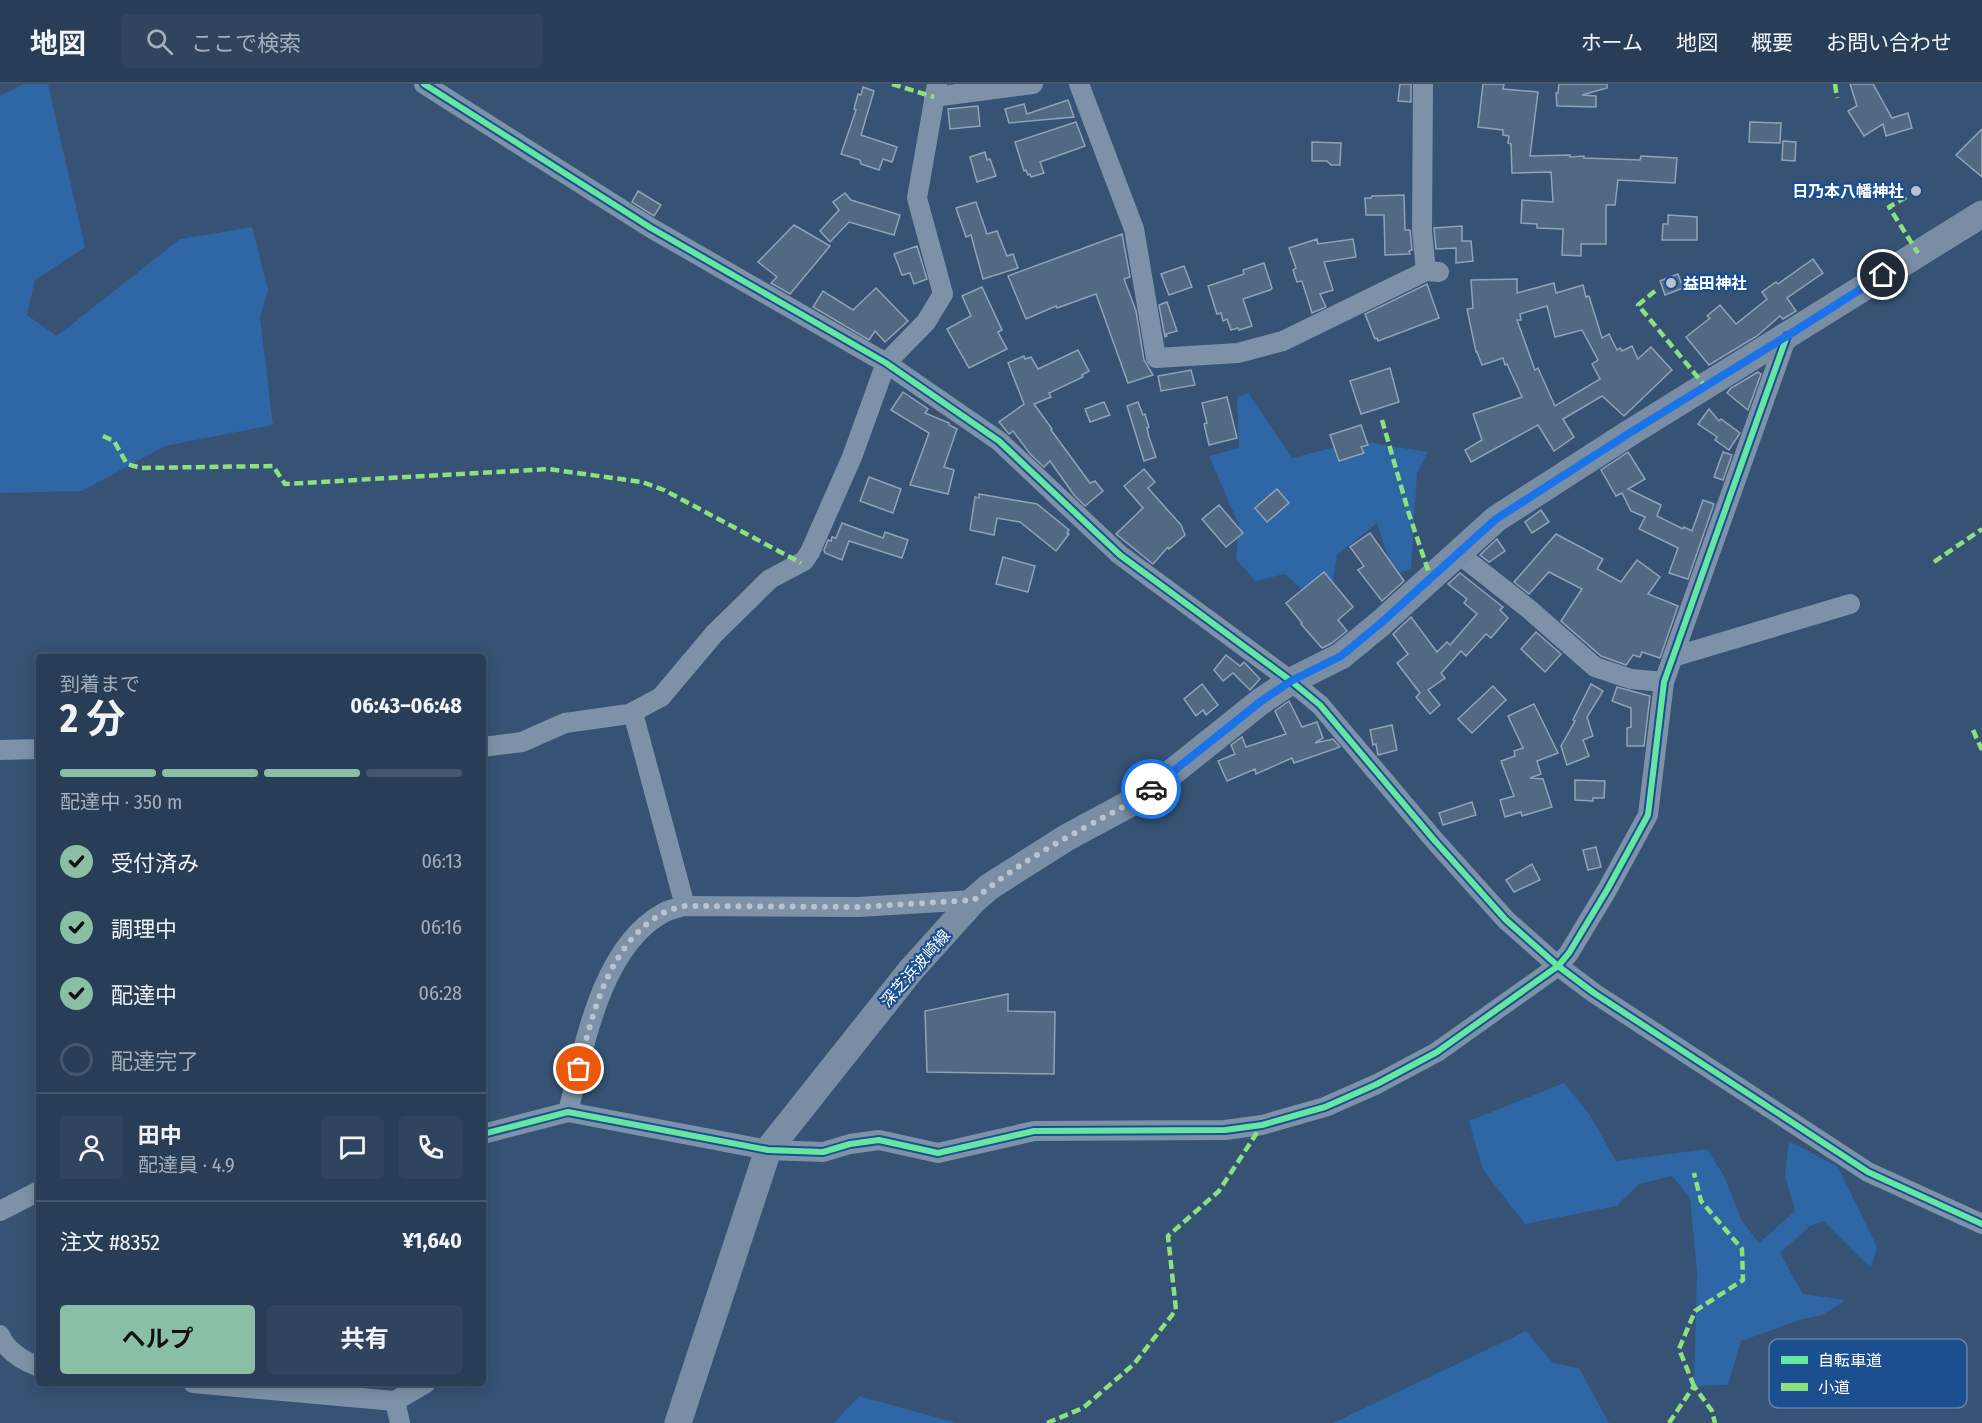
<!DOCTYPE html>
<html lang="ja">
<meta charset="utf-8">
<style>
:root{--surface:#283e57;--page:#30455d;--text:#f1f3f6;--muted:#a5aeba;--line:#44576d;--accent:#8abfa5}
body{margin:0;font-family:"Fira Sans Condensed","Noto Sans JP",sans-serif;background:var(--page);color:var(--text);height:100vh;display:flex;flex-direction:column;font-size:22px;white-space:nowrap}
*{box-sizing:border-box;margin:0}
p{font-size:20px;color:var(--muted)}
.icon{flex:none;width:33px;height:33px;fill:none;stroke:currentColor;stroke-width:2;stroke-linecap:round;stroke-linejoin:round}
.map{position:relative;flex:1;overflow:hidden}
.side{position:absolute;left:36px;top:570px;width:450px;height:732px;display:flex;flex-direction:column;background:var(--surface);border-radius:6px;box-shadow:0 3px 15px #0003,0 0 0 2px var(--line)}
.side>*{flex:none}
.pin{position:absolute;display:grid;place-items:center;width:51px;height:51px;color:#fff;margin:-26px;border:3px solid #fff;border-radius:50%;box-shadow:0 2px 6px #0007}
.courier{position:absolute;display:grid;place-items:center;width:60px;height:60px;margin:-30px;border:4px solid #1a73e8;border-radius:50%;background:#fff;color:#222;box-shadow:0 2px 8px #0007}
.headline em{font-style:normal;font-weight:700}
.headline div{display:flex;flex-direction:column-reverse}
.headline{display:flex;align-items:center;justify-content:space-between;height:102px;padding:0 24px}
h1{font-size:39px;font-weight:700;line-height:45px}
.bar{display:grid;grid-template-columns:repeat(4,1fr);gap:9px 6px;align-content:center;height:72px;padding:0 24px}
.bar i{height:8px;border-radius:4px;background:var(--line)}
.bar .on{background:var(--accent)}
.bar p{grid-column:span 4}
.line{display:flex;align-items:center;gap:15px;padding:0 24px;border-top:2px solid var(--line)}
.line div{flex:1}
.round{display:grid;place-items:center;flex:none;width:63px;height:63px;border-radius:6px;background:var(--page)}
ol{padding:0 24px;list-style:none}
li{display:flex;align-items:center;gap:18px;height:66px}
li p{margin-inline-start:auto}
li .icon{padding:6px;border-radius:50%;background:var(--accent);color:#111;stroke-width:4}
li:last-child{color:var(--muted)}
li i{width:33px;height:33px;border:3px solid var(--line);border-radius:50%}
.cta{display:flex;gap:12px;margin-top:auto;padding:12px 24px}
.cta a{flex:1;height:69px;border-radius:6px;background:var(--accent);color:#111;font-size:24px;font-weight:700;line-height:69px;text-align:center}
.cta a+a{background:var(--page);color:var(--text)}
header{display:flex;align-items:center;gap:36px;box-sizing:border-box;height:84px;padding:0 30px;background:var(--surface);border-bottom:2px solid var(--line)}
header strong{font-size:28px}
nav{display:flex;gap:33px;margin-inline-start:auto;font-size:21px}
.search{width:420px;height:54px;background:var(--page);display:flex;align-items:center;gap:15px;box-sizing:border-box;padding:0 21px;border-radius:6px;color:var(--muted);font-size:22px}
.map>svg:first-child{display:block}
</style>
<header>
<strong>地図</strong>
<div class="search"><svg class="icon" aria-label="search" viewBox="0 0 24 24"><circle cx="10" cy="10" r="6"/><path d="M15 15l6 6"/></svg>ここで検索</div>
<nav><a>ホーム</a><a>地図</a><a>概要</a><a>お問い合わせ</a></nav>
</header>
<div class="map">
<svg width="1982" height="1339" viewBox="0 0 1982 1339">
<rect width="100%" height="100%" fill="#365274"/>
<g fill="#2f66a5">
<polygon points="24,0 48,0 85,163 35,196 27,231 57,252 180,155 252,143 268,206 260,234 273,341 165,362 82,407 0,409 0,12"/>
<polygon points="1248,309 1292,374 1360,357 1428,368 1417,389 1411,485 1394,491 1377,439 1337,471 1332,506 1311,514 1285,490 1255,497 1236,475 1239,441 1209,372 1239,364 1237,313"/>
<polygon points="1564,999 1590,1031 1616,1077 1707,1065 1724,1092 1742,1137 1759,1159 1795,1127 1785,1091 1789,1057 1838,1083 1877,1163 1871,1184 1824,1137 1810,1142 1780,1169 1803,1210 1846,1216 1822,1231 1803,1235 1741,1257 1728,1301 1694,1302 1697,1188 1690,1114 1672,1092 1639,1100 1616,1122 1525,1140 1483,1086 1469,1037"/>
<polygon points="1526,1247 1553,1279 1579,1284 1609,1339 1333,1339"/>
<polygon points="859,1312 957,1339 834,1339"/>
</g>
<g fill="#526984" stroke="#92a2b6" stroke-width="1.5" fill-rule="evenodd">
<polygon points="1400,0 1411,0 1411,18 1398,17"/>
<polygon points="1483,0 1504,0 1503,5 1538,8 1530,72 1570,71 1570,73 1584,72 1584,74 1640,76 1641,72 1677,74 1675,99 1618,96 1615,121 1606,121 1606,160 1581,160 1581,172 1562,171 1563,145 1537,144 1537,140 1521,139 1522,116 1553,118 1551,88 1512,89 1511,60 1508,59 1509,52 1503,51 1503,46 1478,43"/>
<polygon points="1559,0 1607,0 1607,4 1582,11 1596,12 1596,23 1557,22 1556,9 1558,9"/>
<polygon points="1850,0 1873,0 1892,34 1908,29 1912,44 1886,52 1883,40 1864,52 1848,27 1857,22"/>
<polygon points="863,3 874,7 861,51 897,63 892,78 883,75 879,86 861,80 860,76 841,70 856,26 854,25 858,10 861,11"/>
<polygon points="1068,16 1074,33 1009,39 1005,25 1024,20 1027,30"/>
<polygon points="978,22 980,42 950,45 948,25"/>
<polygon points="1076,38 1085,62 1040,78 1044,89 1031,93 1030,90 1028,91 1026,86 1024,87 1015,58"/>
<polygon points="1750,38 1781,39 1780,59 1749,58"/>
<polygon points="1982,45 1982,93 1956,71"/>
<polygon points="1783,57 1796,58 1795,77 1782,76"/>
<polygon points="1312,58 1341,59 1340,81 1331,81 1327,77 1312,77"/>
<polygon points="985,68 987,76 990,75 996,92 977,98 970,73"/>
<polygon points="638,107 661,121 654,132 632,118"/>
<polygon points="845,109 851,116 900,131 894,151 849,138 830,158 820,147 839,126 833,118"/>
<polygon points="1404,111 1405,146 1410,146 1412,166 1409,167 1410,170 1385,171 1384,131 1366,131 1365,114 1371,114 1372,112"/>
<polygon points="976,118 987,150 997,147 1007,172 1013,170 1018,184 983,195 971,151 966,153 956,124"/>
<polygon points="1668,131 1697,133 1697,156 1662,156 1663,140 1668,140"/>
<polygon points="794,141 830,162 790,210 771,199 777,193 758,178"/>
<polygon points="1462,142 1462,157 1471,157 1473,177 1456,179 1456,164 1436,165 1434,144"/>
<polygon points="1122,150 1130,193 1124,195 1136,227 1144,276 1153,291 1128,299 1096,210 1057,224 1056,222 1026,235 1008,192"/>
<polygon points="1317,155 1318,160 1353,155 1356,173 1324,178 1333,206 1320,210 1326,223 1312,229 1302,197 1297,198 1293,186 1296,184 1289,164"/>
<polygon points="917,162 927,195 914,200 910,189 902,191 894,170"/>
<polygon points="1813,175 1823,189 1787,214 1796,227 1783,235 1780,232 1757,252 1709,281 1686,253 1710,234 1707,232 1720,221 1736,240 1767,215 1762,208 1776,198 1778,200"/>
<polygon points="1264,179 1272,204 1270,206 1243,215 1252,242 1239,246 1238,244 1231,246 1227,235 1223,237 1221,229 1217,230 1208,202 1244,190 1243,186"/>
<polygon points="1184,182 1192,203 1169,211 1161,190"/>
<polygon points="1678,190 1683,204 1665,211 1660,197"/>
<path d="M1517,195V209L1554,199L1556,209L1583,201L1586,213L1589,212L1602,254L1609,250L1617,266L1620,264L1622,267L1632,262L1638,275L1651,263L1672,286L1624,332L1602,312L1563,335L1574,353L1554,367L1538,341L1471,378L1465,366L1482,356L1473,330L1522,313L1507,280L1505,281L1503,274L1482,281L1477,268H1476L1467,225L1473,224L1471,196ZM1547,222L1555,253L1582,246L1598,276L1592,280L1600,295L1555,322L1538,284L1535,286L1517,236H1521L1520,230Z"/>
<polygon points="1427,200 1439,234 1378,257 1377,254 1375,255 1365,230"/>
<polygon points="982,203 1002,246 998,248 1007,265 969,284 947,245 971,232 962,212"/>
<polygon points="876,204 908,237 885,258 875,247 869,256 813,223 823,207 853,226"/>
<polygon points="1167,218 1177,247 1166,250 1167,252 1165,253 1159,221"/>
<polygon points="1078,266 1089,287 1082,291 1083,293 1049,309 1051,313 1034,320 1052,345 1051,346 1090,399 1095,397 1103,407 1085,422 1074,411 1050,377 1044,383 1031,371 1013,347 1009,350 999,338 1024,320 1008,279 1024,272 1025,275 1031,273 1038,285"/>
<polygon points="1390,284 1399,318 1361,330 1350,297"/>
<polygon points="1191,286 1195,301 1161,307 1158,292"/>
<polygon points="1758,288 1761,290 1748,326 1727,309 1731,304"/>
<polygon points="903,308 928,325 925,329 949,339 949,341 957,345 944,383 954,386 948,410 910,401 929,349 891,326"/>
<polygon points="1227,313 1237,354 1209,361 1204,340 1207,339 1202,319"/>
<polygon points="1104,318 1110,331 1090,338 1085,325"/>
<polygon points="1138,318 1143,331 1145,330 1149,343 1147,344 1149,353 1156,373 1144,377 1127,322"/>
<polygon points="1709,325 1719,337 1721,335 1740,349 1729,366 1715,356 1717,353 1698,340"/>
<polygon points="1361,341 1368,361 1361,363 1364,369 1339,377 1330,351"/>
<polygon points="1628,368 1645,395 1628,405 1661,421 1657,432 1683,445 1684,443 1692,447 1703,416 1714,420 1688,495 1669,489 1678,464 1639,445 1645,433 1631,427 1622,409 1616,412 1601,386"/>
<polygon points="1723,368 1732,371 1723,396 1714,393"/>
<polygon points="1144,385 1155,398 1148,404 1181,441 1185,451 1169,465 1168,463 1153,480 1116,450 1143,424 1124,402"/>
<polygon points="869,393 901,405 893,429 860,417"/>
<polygon points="1277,405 1289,419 1267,438 1255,424"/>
<polygon points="979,410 1037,420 1069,446 1067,449 1069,450 1056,467 1020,438 997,434 994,451 970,446 975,413 979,414"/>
<polygon points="1219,421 1243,449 1226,463 1202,435"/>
<polygon points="1541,426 1549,438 1532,449 1525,438"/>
<polygon points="842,439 883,454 885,448 908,456 902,474 849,457 842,476 825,469 824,466 828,456 831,457 832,453 836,454"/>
<polygon points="1370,449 1404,497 1382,517 1358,486 1364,482 1350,463"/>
<polygon points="1556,450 1603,475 1597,485 1621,498 1637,476 1660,493 1648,510 1678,522 1660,574 1642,568 1640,573 1633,571 1626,581 1601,572 1561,537 1582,505 1549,488 1529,510 1514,498"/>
<polygon points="1497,455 1505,467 1489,478 1480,471"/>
<polygon points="1003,473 1035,482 1028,508 996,500"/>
<polygon points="1324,488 1353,523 1338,536 1347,547 1332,559 1322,564 1301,540 1302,539 1286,519"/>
<polygon points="1460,489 1503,523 1500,526 1508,534 1491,554 1486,550 1466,572 1461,567 1444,586 1441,589 1445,594 1428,606 1440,621 1430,630 1416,613 1420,609 1397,579 1408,570 1393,550 1411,533 1437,568 1447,558 1450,561 1477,530 1464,519 1467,515 1448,500"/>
<polygon points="1536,548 1561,570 1545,588 1521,565"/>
<polygon points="1226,571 1240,582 1244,578 1260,595 1250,606 1233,589 1223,597 1214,586"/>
<polygon points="1202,600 1218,621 1206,631 1203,626 1196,632 1184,615"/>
<polygon points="1591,600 1603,607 1587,633 1593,652 1583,656 1589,672 1567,681 1561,662 1575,637 1573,636"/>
<polygon points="1493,602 1506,616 1472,649 1458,635"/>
<polygon points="1617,603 1650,612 1644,662 1627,662 1627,644 1631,643 1631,624 1612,617"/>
<polygon points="1289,617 1302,643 1317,638 1323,654 1315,659 1333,655 1340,663 1294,679 1292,674 1256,690 1255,685 1227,697 1218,677 1235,670 1231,661 1242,653 1246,663 1286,650 1275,627"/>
<polygon points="1534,620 1558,669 1537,677 1541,690 1530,694 1543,695 1552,723 1522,732 1521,728 1505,733 1500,716 1514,712 1501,677 1515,672 1514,667 1523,664 1508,632"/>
<polygon points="1392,641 1397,666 1378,671 1376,660 1373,661 1370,646"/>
<polygon points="1575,696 1605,697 1604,714 1593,714 1593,717 1575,716"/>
<polygon points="1472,718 1476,731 1443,741 1439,729"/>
<polygon points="1596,763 1601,783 1588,786 1583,766"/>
<polygon points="1532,780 1540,796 1514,808 1506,796"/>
<polygon points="1008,910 1008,927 1055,928 1054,990 927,988 925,927"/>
</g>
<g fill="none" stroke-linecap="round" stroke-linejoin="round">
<g stroke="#7d92a8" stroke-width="20">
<polyline points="424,0 651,144 886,279 999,357 1120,471 1291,597 1320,621 1435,757 1506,836 1558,882 1594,909 1868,1088 1982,1140"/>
<polyline points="1079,0 1134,145 1156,274 1238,269 1283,257 1426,187 1439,188"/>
<polyline points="1423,0 1422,147 1426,187"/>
<polyline points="934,13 1033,0"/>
<polyline points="1459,470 1530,526 1595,583 1631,595 1664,598"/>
<polyline points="1673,573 1850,520"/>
<polyline points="633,629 685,822"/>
<polyline points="483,663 522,658 565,639 629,630 661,613 714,550 770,495 804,477 810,468 852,373 886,279 926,238 943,210 917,114 937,0"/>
<polyline points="0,666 39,665"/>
<path d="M568,1028C584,964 600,864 663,829C670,825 678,824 685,822L858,823L974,816"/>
<polyline points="483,1050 568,1028 768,1066 823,1068 850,1060 879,1056 938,1069 1034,1047 1225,1046 1262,1041 1325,1023 1377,1000 1437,968 1558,882 1569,869 1607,806 1648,731 1664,598 1787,252"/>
<polyline points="0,1127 39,1107"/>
<path d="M0,1251C6,1267 24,1277 39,1283"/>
<polyline points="193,1299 395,1317 426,1299"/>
<polyline points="395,1317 400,1339"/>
</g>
<polyline stroke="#798da4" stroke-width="27" points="678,1339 768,1066 911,886 974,816 989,803 1066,754 1140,714 1260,618 1291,597 1341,572 1381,539 1496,435 1628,350 1982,130"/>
<g stroke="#8de07e" stroke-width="4.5" stroke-dasharray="9 4.5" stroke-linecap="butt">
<polyline points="892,0 934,13"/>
<polyline points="1835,0 1837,14"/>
<polyline points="1906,113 1889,123 1918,169"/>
<polyline points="1655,207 1638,221 1705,302"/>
<polyline points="1382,336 1409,430 1431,495"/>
<polyline points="103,352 114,357 127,380 141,384 273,382 285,400 548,385 642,398 664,406 801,479"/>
<polyline points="1934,478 1982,445"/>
<polyline points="1973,646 1982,666"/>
<polyline points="1694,1302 1679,1265 1695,1227 1743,1196 1742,1165 1701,1117 1694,1089"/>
<polyline points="1047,1339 1083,1324 1134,1280 1176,1226 1168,1152 1219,1107 1262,1041"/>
<polyline points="1669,1339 1694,1302 1712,1327 1715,1339"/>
</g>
<defs>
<g id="cycleway">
<polyline points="424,0 651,144 886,279 999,357 1120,471 1291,597 1320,621 1435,757 1506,836 1558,882 1594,909 1868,1088 1982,1140"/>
<polyline points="483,1050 568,1028 768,1066 823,1068 850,1060 879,1056 938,1069 1034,1047 1225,1046 1262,1041 1325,1023 1377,1000 1437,968 1558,882 1569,869 1607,806 1648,731 1664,598 1787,252"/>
</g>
</defs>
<use href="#cycleway" stroke="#1b4f8f" stroke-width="10"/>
<use href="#cycleway" stroke="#66e7a1" stroke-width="6"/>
</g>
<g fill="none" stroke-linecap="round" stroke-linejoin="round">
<path stroke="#b9c2ce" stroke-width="6" stroke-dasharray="0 10.8" d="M579,985C592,930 609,859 663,829C669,825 678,824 685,822L858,823L974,816C1021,775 1086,743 1140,714L1151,705"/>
<polyline stroke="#1a73e8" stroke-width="8" points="1151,705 1260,618 1291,597 1341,572 1381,539 1496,435 1628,350 1787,252 1883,191"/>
</g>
<g fill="#b9c2ce" stroke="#1b4f8f" stroke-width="2">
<circle cx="1916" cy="107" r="6"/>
<circle cx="1671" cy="199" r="6"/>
</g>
<g text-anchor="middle" stroke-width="4.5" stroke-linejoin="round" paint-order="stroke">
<g font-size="16" font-weight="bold" fill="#fff" stroke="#1b4f8f" text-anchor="end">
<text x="1904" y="113">日乃本八幡神社</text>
<text x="1683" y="205" text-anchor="start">益田神社</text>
</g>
<g font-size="16" fill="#fff" stroke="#1b4f8f">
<text transform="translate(915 884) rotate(-49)" y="6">深芝浜波崎線</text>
</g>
</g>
<rect x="1769" y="1255" width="198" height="69" rx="9" fill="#1b4f8f" stroke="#5f84b1" stroke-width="1.5"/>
<rect x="1781" y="1272" width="27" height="8" fill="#66e7a1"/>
<rect x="1781" y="1299" width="27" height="8" fill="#8de07e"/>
<g font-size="16" fill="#fff">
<text x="1818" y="1282">自転車道</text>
<text x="1818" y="1309">小道</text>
</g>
</svg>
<div class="pin" style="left:579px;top:985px;background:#ea580c"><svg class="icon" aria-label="bag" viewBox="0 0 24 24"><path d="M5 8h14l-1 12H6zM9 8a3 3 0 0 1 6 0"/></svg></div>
<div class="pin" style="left:1883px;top:191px;background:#1f2937"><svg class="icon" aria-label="home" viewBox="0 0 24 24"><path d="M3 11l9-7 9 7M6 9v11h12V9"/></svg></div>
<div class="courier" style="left:1151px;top:705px"><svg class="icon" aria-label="car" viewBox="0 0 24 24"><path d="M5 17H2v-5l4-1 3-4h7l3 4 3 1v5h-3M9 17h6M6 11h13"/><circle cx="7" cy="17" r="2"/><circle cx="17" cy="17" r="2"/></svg></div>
<section class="side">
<div class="headline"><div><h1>2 分</h1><p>到着まで</p></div><em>06:43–06:48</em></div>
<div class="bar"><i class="on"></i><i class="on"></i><i class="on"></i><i></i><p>配達中 · 350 m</p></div>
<ol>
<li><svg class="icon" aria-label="check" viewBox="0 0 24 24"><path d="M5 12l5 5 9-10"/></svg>受付済み<p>06:13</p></li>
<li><svg class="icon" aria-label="check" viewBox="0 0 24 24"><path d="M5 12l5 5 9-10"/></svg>調理中<p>06:16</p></li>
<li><svg class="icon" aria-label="check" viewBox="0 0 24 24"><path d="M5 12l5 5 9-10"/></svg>配達中<p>06:28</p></li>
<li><i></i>配達完了</li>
</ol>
<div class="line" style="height:108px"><a class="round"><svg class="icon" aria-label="person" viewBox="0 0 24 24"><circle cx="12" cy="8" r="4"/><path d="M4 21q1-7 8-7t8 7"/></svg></a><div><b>田中</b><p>配達員 · 4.9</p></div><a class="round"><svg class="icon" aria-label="chat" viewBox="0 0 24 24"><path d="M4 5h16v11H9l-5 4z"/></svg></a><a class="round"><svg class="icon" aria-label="phone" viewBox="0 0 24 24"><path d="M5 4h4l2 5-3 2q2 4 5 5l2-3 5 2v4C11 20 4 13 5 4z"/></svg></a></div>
<div class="line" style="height:78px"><div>注文 #8352</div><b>¥1,640</b></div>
<div class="cta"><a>ヘルプ</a><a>共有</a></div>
</section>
</div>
